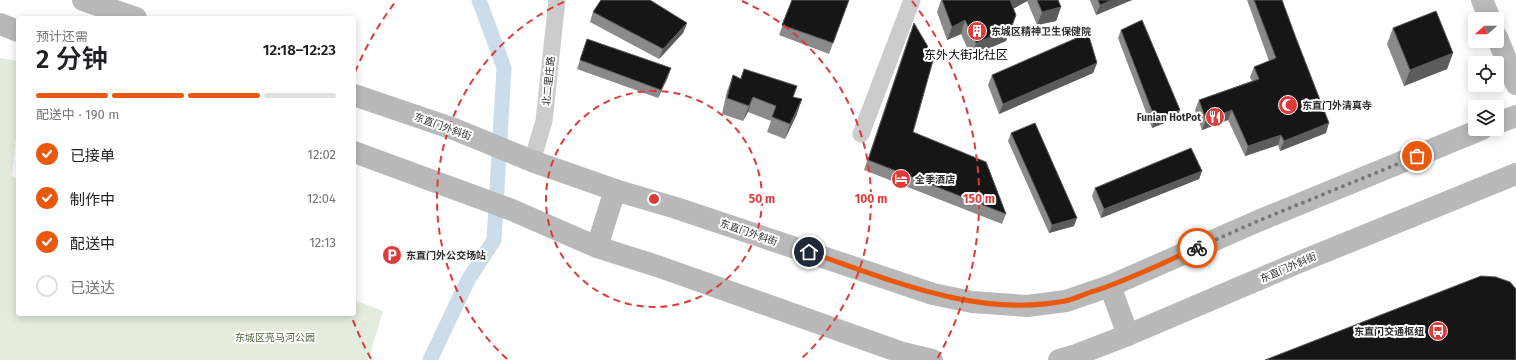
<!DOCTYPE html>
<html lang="zh">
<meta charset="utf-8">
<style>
:root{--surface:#fff;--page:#f6f6f6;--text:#202124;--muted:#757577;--line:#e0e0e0;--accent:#ea580c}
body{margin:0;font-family:"Fira Sans","Noto Sans SC",sans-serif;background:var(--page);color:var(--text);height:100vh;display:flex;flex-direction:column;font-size:15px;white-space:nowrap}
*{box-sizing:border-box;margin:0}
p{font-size:13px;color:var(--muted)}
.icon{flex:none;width:22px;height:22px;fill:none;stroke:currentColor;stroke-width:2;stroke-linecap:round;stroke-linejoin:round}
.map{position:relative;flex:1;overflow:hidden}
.details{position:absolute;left:16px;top:16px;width:340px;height:300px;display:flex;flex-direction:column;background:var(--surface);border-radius:4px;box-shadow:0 2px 10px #0003}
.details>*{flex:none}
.needle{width:26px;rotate:249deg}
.controls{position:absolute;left:1468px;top:12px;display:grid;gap:8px}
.controls a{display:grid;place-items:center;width:36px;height:36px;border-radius:4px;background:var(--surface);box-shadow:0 2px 10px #0003;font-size:20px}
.pin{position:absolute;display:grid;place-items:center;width:34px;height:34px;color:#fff;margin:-17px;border:2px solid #fff;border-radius:50%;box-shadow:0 1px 4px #0007}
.courier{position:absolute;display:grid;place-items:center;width:40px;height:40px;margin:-20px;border:3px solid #ea580c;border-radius:50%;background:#fff;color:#222;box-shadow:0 1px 5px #0007}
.overview em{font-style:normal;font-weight:600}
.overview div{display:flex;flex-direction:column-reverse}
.overview{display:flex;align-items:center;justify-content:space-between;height:68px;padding:0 20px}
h1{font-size:26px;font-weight:600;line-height:30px}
.bar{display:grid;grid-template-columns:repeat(4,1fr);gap:6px 4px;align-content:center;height:48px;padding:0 20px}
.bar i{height:5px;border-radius:3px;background:var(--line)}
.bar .on{background:var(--accent)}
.bar p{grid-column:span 4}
ol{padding:0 20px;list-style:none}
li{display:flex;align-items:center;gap:12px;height:44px}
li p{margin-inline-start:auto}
li .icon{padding:4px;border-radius:50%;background:var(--accent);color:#fff;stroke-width:4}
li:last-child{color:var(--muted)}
li i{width:22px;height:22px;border:2px solid var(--line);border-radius:50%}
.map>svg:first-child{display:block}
</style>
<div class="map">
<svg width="1516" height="360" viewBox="0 0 1516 360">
<rect width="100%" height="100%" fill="#fff"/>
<polygon fill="#e4ecde" points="0,58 18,61 18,117 12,176 18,179 18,314 354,314 354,300 383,311 368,360 0,360"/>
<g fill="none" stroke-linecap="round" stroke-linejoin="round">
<polyline stroke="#cbdceb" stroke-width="15" points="430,360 468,280 494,240 504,68 479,0"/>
<g stroke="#ccc" stroke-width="17">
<polyline points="861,134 912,0"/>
<polyline points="532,161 544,121 557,0"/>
</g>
<g stroke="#b9b9b9" stroke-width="22">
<polyline points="83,0 136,18"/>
<polyline points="1482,0 1490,19"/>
<polyline points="0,24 18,31"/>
<polyline points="1497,37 1516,84"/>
<polyline points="354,95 454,129 532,161 615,190 676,208 933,294 972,302 1027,306 1066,301 1110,286 1258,221 1482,129"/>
<polyline points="1497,123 1516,116"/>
<polyline points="354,152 512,210 597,247 657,266 903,353 932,360"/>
<polyline points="597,247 615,190"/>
<polyline points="1110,286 1128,335"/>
<polyline points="1059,360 1076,355 1128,335 1302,261 1516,174"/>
</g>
</g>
<g fill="#8a8a8a">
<polygon points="792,0 849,0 829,54 779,35"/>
<polygon points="941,0 1058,0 1061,7 1056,21 1037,25 1027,1 1013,9 1006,41 971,56 961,34 947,40 937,12"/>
<polygon points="1090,0 1132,0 1096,15"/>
<polygon points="1247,0 1282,0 1326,133 1280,151 1278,145 1245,156 1228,120 1202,130 1195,110 1199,100 1252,81 1250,77 1254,67 1269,61"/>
<polygon points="593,12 687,23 683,33 659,59 590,22"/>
<polygon points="1393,28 1453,53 1447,69 1404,86 1387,44"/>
<polygon points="1121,30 1177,118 1152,128 1118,38"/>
<polygon points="910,33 913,132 1006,214 1002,224 864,170"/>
<polygon points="587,39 668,77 658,98 577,69"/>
<polygon points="1097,63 1093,73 999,114 988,85 992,75"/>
<polygon points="744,69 793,97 797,114 785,139 767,132 771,121 748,112 743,121 722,114 727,91 733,75 740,79"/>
<polygon points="1011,133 1074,226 1049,233 1008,141"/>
<polygon points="1202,171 1199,179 1101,218 1092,196 1095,188"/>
</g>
<g fill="#5c5c5c">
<polygon points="1010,0 1028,0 1027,1 1005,13"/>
<polygon points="1112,0 1132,0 1096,15 1100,5"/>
<polygon points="1061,7 1056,21 1037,25 1042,12"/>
<polygon points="965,20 961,34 947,40 952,27"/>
<polygon points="687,23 683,33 659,59 663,49"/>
<polygon points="1011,28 1006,41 971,56 976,43"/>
<polygon points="1453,53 1447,69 1404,86 1410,70"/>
<polygon points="1097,63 1093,73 999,114 1003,104"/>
<polygon points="671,68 668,77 658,98 661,90"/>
<polygon points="753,97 748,112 743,121 749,106"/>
<polygon points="802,99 797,114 785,139 790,124"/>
<polygon points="1180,110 1177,118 1152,128 1155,119"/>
<polygon points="1232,110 1228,120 1202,130 1206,120"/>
<polygon points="1329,123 1326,133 1280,151 1284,141"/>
<polygon points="1281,135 1278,145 1245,156 1248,146"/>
<polygon points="1202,171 1199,179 1101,218 1104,209"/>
<polygon points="1077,218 1074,226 1049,233 1052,225"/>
</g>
<g fill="#161616" stroke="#5c5c5c">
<polygon points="601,0 650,0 687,23 663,49 593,12"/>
<polygon points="792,0 849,0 833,43 782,25"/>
<polygon points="942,0 1010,0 1016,15 1011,28 976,43 965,20 952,27"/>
<polygon points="1037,0 1058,0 1061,7 1042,12"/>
<polygon points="1098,0 1112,0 1100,5"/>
<polygon points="1254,0 1282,0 1296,38 1329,123 1284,141 1281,135 1248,146 1232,110 1206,120 1199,100 1259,79 1254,67 1276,58"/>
<polygon points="1436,11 1453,53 1410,70 1393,28"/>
<polygon points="1142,20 1180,110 1155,119 1121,30"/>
<polygon points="914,23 934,57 913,132 986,162 1006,214 868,160"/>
<polygon points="1088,33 1097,63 1003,104 992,75"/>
<polygon points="587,39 671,68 661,90 580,60"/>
<polygon points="744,69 797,86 793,97 802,99 790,124 772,117 776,106 753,97 749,106 727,98 733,75 741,79"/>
<polygon points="1035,123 1077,218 1052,225 1011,133"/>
<polygon points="1191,148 1202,171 1104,209 1095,188"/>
<polygon points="1481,276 1496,277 1510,282 1516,289 1516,360 1265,360"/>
</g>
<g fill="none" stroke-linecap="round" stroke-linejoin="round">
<polyline stroke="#787878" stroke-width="4" stroke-dasharray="0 7.2" points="1197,248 1258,221 1417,156"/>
<path stroke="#ea580c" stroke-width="5" d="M809,252C891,280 976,318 1065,301C1074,299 1082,295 1091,292C1127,281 1162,263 1197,248"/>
</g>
<g fill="none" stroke="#de3a39" stroke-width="2" stroke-dasharray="7 5">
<circle cx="654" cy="199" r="108"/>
<path d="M507 359A217 217 0 0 1 566 1M742 1A217 217 0 0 1 801 359"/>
<path d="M371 359A325 325 0 0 1 351 315M355 72A325 325 0 0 1 396 1M912 1A325 325 0 0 1 937 359"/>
</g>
<defs>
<symbol id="building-disc" viewBox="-11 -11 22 22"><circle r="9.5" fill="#de3a39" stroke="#fff"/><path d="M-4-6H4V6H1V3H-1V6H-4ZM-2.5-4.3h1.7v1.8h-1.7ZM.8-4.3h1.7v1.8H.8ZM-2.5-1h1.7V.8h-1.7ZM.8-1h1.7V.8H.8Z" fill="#fff"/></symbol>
<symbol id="mosque-disc" viewBox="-11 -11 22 22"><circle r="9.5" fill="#de3a39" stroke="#fff"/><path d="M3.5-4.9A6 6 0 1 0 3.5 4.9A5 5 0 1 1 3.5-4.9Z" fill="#fff"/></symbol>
<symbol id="restaurant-disc" viewBox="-11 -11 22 22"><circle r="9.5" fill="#de3a39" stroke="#fff"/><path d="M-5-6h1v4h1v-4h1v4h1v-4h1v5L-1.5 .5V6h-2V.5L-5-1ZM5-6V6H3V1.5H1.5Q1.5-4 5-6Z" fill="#fff"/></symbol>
<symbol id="hotel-disc" viewBox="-11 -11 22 22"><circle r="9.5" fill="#de3a39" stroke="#fff"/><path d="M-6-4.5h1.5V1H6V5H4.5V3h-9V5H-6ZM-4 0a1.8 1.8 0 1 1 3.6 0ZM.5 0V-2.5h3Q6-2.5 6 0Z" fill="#fff"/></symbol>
<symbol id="parking-disc" viewBox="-11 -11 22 22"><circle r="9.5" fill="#de3a39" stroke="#fff"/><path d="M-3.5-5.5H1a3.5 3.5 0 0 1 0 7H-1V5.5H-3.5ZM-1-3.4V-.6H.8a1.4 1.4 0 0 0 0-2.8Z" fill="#fff"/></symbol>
<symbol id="bus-disc" viewBox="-11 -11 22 22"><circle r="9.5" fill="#de3a39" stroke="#fff"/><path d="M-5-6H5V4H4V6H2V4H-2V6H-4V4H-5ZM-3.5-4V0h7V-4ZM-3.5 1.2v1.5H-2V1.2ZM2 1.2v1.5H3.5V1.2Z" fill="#fff"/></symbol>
</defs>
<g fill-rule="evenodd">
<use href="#building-disc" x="966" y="20" width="22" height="22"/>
<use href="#mosque-disc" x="1277" y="94" width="22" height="22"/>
<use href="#restaurant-disc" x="1204" y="106" width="22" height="22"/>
<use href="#hotel-disc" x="890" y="168" width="22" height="22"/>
<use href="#parking-disc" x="381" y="244" width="22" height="22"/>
<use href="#bus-disc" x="1427" y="320" width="22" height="22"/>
</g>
<g text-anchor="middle" stroke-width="4" stroke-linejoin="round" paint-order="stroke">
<g font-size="10" font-weight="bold" fill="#2f2f2f" stroke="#fff" text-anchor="start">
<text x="991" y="35">东城区精神卫生保健院</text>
<text x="1302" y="109">东直门外清真寺</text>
<text x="1201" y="121" text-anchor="end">Funian HotPot</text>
<text x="915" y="183">全季酒店</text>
<text x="406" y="259">东直门外公交场站</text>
<text x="1424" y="335" text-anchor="end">东直门交通枢纽</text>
</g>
<g font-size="10" fill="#2f2f2f" stroke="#fff">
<text transform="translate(548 81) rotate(-84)" y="4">北二里庄路</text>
<text transform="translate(443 126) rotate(20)" y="4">东直门外斜街</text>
<text transform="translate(749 232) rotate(19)" y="4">东直门外斜街</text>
<text transform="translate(1288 267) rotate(-23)" y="4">东直门外斜街</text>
</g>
<g font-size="10" fill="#4f693e" stroke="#fff">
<text x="275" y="341">东城区亮马河公园</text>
</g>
<g font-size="12" fill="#000" stroke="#fff">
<text x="966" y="59">东外大街北社区</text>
</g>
</g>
<circle cx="654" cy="199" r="6" fill="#de3a39" stroke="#fff" stroke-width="2"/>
<g font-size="12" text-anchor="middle" font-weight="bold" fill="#de3a39" stroke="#fff" stroke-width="4" stroke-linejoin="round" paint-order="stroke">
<text x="762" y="203">50 m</text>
<text x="871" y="203">100 m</text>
<text x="979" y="203">150 m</text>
</g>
</svg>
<div class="controls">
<a><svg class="needle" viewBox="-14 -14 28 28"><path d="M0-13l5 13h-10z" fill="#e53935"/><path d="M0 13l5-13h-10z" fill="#757577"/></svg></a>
<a><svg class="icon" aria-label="locate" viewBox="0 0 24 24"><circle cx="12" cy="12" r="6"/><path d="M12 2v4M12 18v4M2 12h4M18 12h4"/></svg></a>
<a><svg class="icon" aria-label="layers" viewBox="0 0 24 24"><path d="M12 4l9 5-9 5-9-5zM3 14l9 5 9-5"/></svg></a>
</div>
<div class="pin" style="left:1417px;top:156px;background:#ea580c"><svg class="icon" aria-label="bag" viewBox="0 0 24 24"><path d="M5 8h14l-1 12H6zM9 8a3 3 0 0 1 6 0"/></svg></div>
<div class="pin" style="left:809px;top:252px;background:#1f2937"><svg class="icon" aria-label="home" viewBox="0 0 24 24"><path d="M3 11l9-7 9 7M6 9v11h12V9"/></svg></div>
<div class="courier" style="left:1197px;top:248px"><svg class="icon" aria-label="bike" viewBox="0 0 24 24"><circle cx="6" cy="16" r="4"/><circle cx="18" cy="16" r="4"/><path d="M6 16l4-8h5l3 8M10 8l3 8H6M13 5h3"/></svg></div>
<section class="details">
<div class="overview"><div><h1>2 分钟</h1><p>预计还需</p></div><em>12:18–12:23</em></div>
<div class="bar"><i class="on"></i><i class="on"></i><i class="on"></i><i></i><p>配送中 · 190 m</p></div>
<ol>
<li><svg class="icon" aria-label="check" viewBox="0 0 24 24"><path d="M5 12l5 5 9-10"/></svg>已接单<p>12:02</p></li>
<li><svg class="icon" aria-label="check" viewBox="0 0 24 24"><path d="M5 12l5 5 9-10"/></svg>制作中<p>12:04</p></li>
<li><svg class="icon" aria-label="check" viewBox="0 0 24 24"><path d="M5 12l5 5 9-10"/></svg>配送中<p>12:13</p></li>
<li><i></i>已送达</li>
</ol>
</section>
</div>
